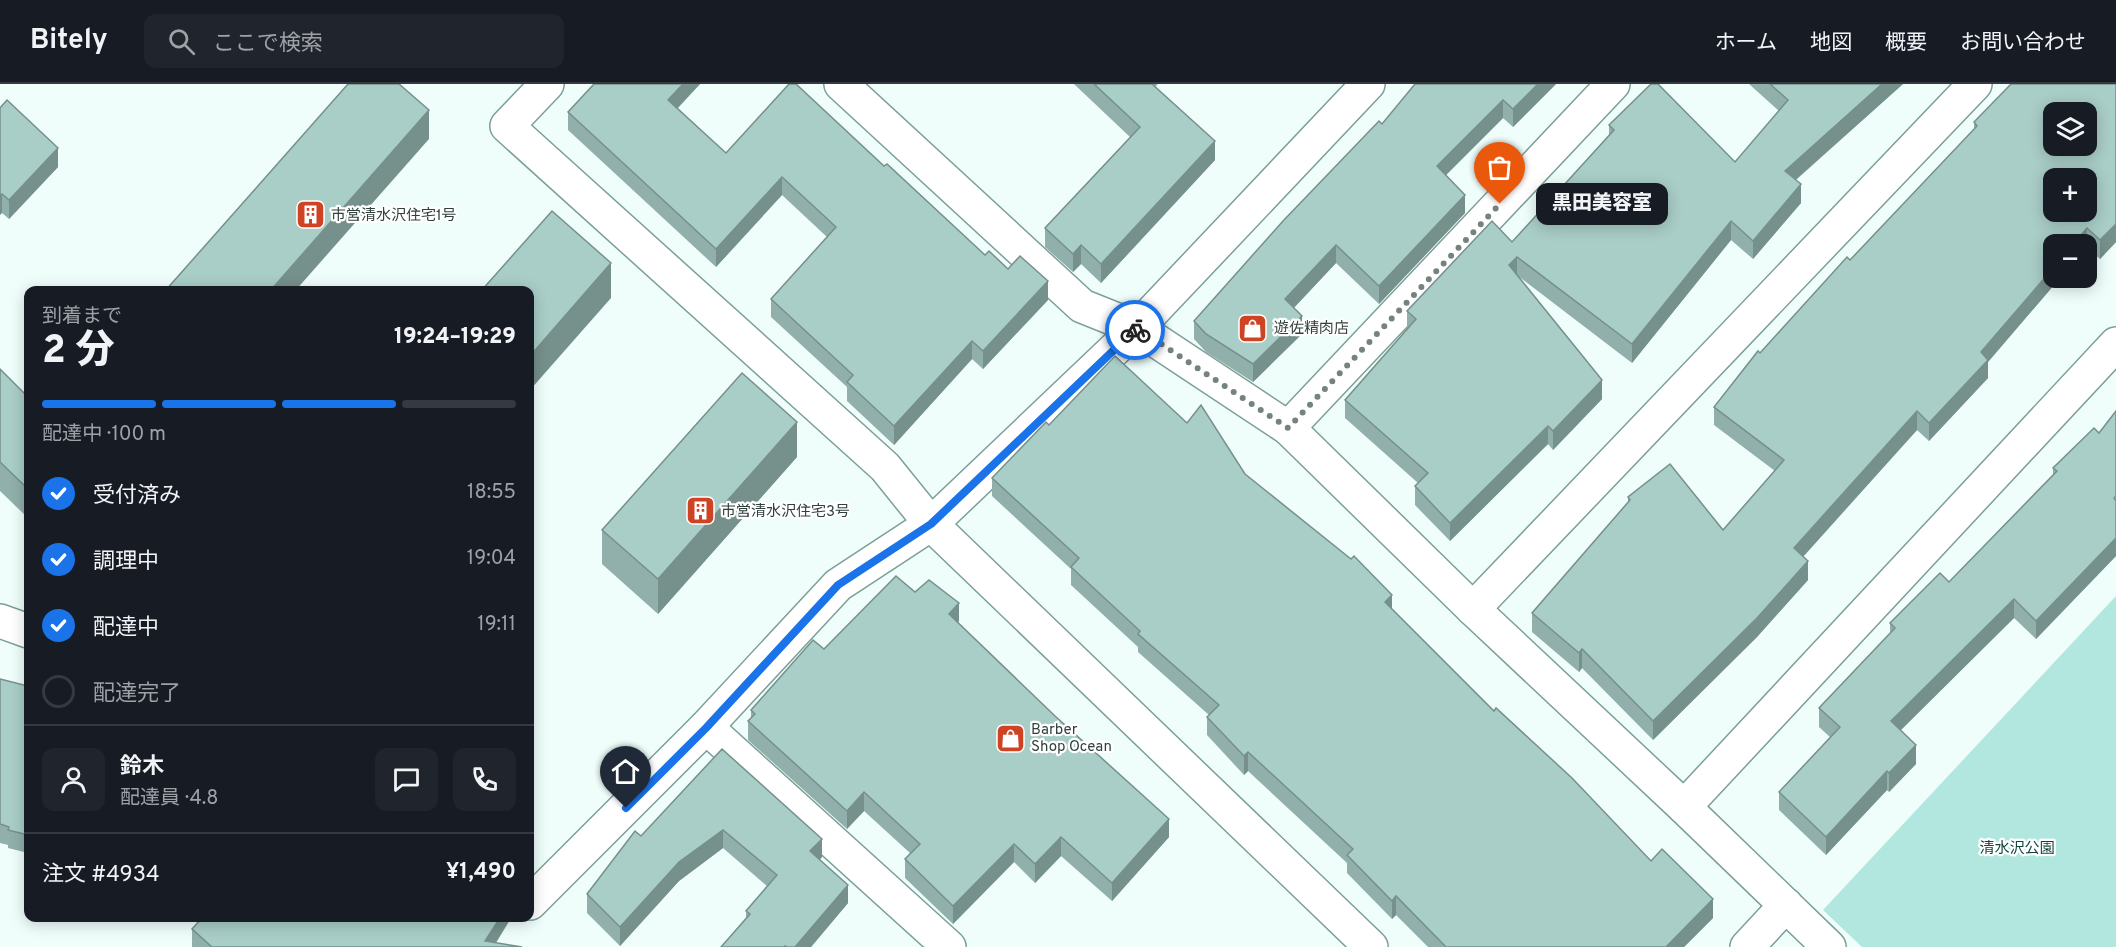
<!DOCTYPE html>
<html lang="ja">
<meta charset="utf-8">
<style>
:root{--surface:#171b24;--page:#20242c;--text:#f1f3f6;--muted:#9ea1a6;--line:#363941;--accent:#1a73e8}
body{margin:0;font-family:Overpass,"Noto Sans JP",sans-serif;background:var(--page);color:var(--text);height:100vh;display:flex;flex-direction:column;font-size:22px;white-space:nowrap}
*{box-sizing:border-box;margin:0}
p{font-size:20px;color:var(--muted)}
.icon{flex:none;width:33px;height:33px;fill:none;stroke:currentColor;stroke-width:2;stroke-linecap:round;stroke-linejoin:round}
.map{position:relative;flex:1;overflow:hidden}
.sheet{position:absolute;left:24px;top:202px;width:510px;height:636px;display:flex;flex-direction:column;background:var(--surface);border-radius:12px;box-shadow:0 3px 15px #0003}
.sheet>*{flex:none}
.controls{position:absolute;left:2043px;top:18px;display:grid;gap:12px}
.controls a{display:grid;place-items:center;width:54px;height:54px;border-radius:12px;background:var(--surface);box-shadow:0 3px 15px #0003;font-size:30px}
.pin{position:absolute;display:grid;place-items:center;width:51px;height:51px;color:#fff;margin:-62px -26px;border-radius:50% 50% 50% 0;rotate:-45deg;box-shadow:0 0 6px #0007}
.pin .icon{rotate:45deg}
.courier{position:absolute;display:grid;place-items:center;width:60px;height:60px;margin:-30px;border:4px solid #1a73e8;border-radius:50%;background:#fff;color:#222;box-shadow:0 2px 8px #0007}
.bubble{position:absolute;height:42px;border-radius:12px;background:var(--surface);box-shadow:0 3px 15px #0003;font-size:20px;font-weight:800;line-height:42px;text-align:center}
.summary em{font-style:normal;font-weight:800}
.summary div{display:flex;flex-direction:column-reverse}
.summary{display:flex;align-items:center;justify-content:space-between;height:102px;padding:0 18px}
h1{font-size:39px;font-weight:800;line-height:45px}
.bar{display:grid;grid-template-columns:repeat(4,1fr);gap:9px 6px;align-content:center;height:72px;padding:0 18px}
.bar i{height:8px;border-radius:4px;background:var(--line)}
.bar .current{background:var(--accent)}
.bar p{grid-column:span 4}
.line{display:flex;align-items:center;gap:15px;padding:0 18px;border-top:2px solid var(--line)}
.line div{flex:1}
.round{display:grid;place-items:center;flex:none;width:63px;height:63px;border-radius:12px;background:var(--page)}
ol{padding:0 18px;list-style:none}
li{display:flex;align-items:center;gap:18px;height:66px}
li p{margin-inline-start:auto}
li .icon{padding:6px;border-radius:50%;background:var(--accent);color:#fff;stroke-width:4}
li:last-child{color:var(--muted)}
li i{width:33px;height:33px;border:3px solid var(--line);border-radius:50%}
header{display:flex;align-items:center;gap:36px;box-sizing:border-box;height:84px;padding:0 30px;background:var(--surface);border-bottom:2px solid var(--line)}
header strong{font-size:28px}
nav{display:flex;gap:33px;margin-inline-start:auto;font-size:21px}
.search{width:420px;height:54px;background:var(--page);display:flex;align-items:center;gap:15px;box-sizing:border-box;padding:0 21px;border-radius:12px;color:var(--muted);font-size:22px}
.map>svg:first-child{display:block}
</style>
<header>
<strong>Bitely</strong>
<div class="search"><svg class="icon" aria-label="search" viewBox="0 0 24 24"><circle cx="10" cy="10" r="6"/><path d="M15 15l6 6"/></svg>ここで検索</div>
<nav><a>ホーム</a><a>地図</a><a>概要</a><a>お問い合わせ</a></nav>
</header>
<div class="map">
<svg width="2116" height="863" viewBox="0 0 2116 863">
<rect width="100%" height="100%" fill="#effefb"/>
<polygon fill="#b2e7df" points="2116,512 2116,863 1862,863 1823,826"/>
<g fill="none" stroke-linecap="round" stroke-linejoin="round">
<defs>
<g id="minor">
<polyline points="547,0 507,42 885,383 931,440 1371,863"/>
<polyline points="841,0 1082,222 1137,244 1288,344 1473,525 1684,723 1829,863"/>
<polyline points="1288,344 1613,0"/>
<polyline points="1473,525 1975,0"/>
<polyline points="0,537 28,547"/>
<polyline points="706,643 949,863"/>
<polyline points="1684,723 2116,260"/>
<polyline points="530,819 706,643 838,501 931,440 1137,244 1368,0"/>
<polyline points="1747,863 1786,821"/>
</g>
</defs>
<use href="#minor" stroke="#7c9f99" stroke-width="36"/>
<use href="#minor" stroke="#fff" stroke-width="33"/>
</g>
<g fill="#91b0ab">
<polygon points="594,0 700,0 678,24 726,69 884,82 985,171 1008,185 1048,216 983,285 972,275 894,361 847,317 847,303 771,233 771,215 827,153 782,111 716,183 568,46 568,28"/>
<polygon points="1074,0 1158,0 1155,3 1215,76 1101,199 1081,180 1073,188 1045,163 1045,144 1130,53"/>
<polygon points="1415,0 1556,0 1513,43 1503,34 1446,91 1465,129 1379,220 1336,179 1294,224 1302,250 1253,298 1206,268 1194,255 1194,237 1382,40"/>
<polygon points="1749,0 1903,0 1796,96 1801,119 1753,175 1731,156 1632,279 1518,192 1602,315 1553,366 1548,360 1450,457 1415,421 1415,402 1418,399 1345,334 1345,316 1407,246 1407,227 1512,158 1609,51 1609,41 1735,78 1779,27"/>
<polygon points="2116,0 2116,158 2100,175 2086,163 2086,160 2054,194 2060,194 1988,278 1988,294 1929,357 1917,346 1803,472 1808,496 1757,553 1653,656 1582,584 1579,588 1532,548 1532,529 1628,419 1628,413 1723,446 1775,387 1714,341 1714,323 1760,269 1850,176 1974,45 1974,38"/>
<polygon points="0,24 58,83 9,135 2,129"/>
<polygon points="0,285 28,313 28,434 0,407"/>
<polygon points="2116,327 2116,472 2036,555 2014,534 1900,646 1916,680 1889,708 1887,706 1826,771 1779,726 1779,708 1830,653 1819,643 1819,624 1890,549 1890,539 1949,498 2053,391 2053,384 2099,349"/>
<polygon points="1187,339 1245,390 1392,525 1494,627 1651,777 1713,834 1684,863 1428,863 1396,831 1392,835 1347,789 1347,779 1248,687 1244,691 1207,651 1207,633 1209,631 1138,568 1138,563 1071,501 1071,485 992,412 992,394 1049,341"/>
<polygon points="797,373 658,530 602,480 602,446"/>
<polygon points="915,508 959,537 958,538 1169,753 1112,817 1061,772 1035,799 1014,778 953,840 905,794 905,775 910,769 864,727 847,745 748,656 748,637 751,634 751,626 824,565"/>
<polygon points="0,595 28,602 28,769 8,764 8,761 0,759"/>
<polygon points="722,665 822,773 820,776 848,819 811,863 721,863 746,835 746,827 767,802 723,764 679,797 620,862 587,829 587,810"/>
<polygon points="511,834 496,859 523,863 192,863 192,845"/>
</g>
<g fill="#76908b">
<polygon points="683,0 700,0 668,34 668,16"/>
<polygon points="1538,0 1556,0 1513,43 1513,25"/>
<polygon points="1882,0 1903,0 1785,105 1785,87"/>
<polygon points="1503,16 1503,34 1437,100 1437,82"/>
<polygon points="429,26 429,55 295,207 270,207"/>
<polygon points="1215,57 1215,76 1101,199 1101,180"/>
<polygon points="58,64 58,83 9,135 9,116"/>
<polygon points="782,93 782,111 716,183 716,165"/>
<polygon points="1801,100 1801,119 1753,175 1753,157"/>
<polygon points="2,110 2,129 0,131 0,112"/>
<polygon points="1465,111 1465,129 1379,220 1379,202"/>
<polygon points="1731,137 1731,156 1632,279 1632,260"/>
<polygon points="2116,140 2116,158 2100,175 2100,156"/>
<polygon points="2087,144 2086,163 2086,160 2073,160"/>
<polygon points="1081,161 1081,180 1073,188 1073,170"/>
<polygon points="1336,161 1336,179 1285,233 1285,215"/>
<polygon points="1517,173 1517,191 1509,181"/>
<polygon points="611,179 611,214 530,306 530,272"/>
<polygon points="2054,183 2054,194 2060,194 1988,278 1988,294 1929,357 1929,339 1981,268"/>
<polygon points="1048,197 1048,216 983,285 983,267"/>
<polygon points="1302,232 1302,250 1253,298 1253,280"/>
<polygon points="972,257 972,275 894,361 894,342"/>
<polygon points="1602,296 1602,315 1553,366 1553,347"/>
<polygon points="1917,327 1917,346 1794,483 1794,464"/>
<polygon points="797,338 797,373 658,530 658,495"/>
<polygon points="1548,342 1548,360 1450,457 1450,439"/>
<polygon points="2116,454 2116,472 2036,555 2036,537"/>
<polygon points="1808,477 1808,496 1757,553 1653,656 1653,637"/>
<polygon points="1392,511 1392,529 1385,518"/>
<polygon points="2014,515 2014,534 1891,656 1891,637"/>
<polygon points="959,519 959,537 949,548 949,530"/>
<polygon points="1582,565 1582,584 1579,588 1579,569"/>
<polygon points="1916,661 1916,680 1889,708 1889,689"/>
<polygon points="1248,668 1248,687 1244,691 1244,672"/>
<polygon points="1887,687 1887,706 1826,771 1826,753"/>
<polygon points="864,708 864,727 847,745 847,727"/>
<polygon points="1169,735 1169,753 1112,817 1112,799"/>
<polygon points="723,746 723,764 679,797 620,862 620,843 679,778"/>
<polygon points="1061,753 1061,772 1035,799 1035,780"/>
<polygon points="822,755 822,773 810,786 810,767"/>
<polygon points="1014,760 1014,778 953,840 953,822"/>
<polygon points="848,801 848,819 811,863 795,863"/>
<polygon points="1396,812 1396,831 1392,835 1392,817"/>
<polygon points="1713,815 1713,834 1684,863 1666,863"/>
<polygon points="500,834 511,834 493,863 485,857"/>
</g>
<g fill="#a9cdc7" stroke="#76908b" stroke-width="1.5" fill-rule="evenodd">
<polygon points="348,0 399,0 429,26 270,207 165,207"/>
<polygon points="594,0 683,0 668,16 726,69 789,0 796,0 884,82 887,80 985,171 989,167 1008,185 1020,172 1048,197 983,267 972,257 894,342 847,298 853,291 771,215 836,143 782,93 716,165 568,28"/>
<polygon points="1094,0 1152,0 1215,57 1101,180 1081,161 1073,170 1045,144 1140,43"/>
<polygon points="1415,0 1538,0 1513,25 1503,16 1437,82 1465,111 1379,202 1336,161 1285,215 1302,232 1253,280 1206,250 1194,237 1283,137 1379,37 1382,40"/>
<polygon points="1651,0 1658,0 1735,78 1788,16 1770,0 1882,0 1785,87 1801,100 1753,157 1731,137 1632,260 1517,173 1509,181 1602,296 1553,347 1548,342 1450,439 1415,402 1428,389 1345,316 1416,235 1407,227 1492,137 1512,158 1614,46 1609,41"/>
<path d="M2011,0H2116V140L2100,156L2087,144L2073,160H2054V183L1981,268L1988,276L1929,339L1917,327L1794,464L1808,477L1757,534L1653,637L1582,565L1579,569L1532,529L1630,416L1628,413L1670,380L1723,446L1784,376L1714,323L1758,267L1760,269L1847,173L1850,176L1977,42L1974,38ZM2054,28H2086V62H2054ZM2054,94H2086V128H2054Z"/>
<polygon points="7,16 58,64 9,116 2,110 0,112 0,24"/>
<polygon points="552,127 611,179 530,272 530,207 481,207"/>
<polygon points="1115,272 1187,339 1201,321 1245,390 1351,475 1354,472 1392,511 1385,518 1494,627 1496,624 1572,694 1651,777 1662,765 1713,815 1666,863 1446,863 1396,812 1392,817 1347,771 1353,765 1248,668 1244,672 1207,633 1219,621 1138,550 1140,547 1071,483 1079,474 992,394 1046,338 1049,341"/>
<polygon points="0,285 28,313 28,405 0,378"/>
<polygon points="742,289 797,338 658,495 602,446"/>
<polygon points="2116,327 2116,412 2114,414 2116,417 2116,454 2036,537 2014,515 1891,637 1916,661 1889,689 1887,687 1826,753 1779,708 1840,643 1819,624 1895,544 1890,539 1940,489 1949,498 2057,387 2053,384 2094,344 2099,349"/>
<polygon points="896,492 915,508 929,496 959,519 949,530 1055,632 1169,735 1112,799 1061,753 1035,780 1014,760 953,822 905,775 920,760 864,708 847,727 748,637 755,630 751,626 813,556 824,565"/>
<polygon points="0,595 28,602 28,751 8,746 9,743 0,740"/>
<polygon points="722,665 822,755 810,767 848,801 795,863 787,863 785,862 784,863 721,863 750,830 746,827 777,791 723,746 679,778 620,843 587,810 635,747 641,752"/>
<polygon points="202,834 500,834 485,857 522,863 212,863 192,845"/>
</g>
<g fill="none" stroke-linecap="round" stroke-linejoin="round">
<polyline stroke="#748280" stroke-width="6" stroke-dasharray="0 10.8" points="1135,246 1137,244 1288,344 1500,120"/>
<polyline stroke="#1a73e8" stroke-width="8" points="626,724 706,644 838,501 931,440 1135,246"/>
</g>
<defs>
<symbol id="building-square" viewBox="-11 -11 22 22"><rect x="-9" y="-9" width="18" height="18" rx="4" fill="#cd4324" stroke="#fff"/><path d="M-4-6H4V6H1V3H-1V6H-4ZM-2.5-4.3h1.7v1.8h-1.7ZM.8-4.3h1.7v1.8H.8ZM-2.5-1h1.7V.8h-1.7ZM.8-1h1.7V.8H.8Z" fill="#fff"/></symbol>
<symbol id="shop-square" viewBox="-11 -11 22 22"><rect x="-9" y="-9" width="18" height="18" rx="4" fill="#cd4324" stroke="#fff"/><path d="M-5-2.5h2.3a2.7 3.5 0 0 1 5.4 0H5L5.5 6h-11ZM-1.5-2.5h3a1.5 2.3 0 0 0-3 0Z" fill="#fff"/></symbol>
</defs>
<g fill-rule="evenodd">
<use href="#building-square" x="294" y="114" width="33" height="33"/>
<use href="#shop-square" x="1236" y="228" width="33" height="33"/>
<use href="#building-square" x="684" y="410" width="33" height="33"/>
<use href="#shop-square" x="994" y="638" width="33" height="33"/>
</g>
<g text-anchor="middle" stroke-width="4.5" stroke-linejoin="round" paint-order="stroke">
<g font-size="15" fill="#31403d" stroke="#fff" text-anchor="start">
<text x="331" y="136">市営清水沢住宅1号</text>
<text x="1274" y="249">遊佐精肉店</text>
<text x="721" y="432">市営清水沢住宅3号</text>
<text x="1031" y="650">Barber<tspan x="1031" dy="17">Shop Ocean</tspan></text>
</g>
<g font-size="15" fill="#12443e" stroke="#fff">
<text x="2017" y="769">清水沢公園</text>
</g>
</g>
</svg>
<div class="controls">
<a><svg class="icon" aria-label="layers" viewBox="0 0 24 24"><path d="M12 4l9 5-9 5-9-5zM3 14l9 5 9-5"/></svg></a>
<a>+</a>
<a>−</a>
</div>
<div class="pin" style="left:1500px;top:120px;background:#ea580c"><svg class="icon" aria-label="bag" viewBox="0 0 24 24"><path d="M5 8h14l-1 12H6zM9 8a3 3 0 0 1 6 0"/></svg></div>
<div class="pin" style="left:626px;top:724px;background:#1f2937"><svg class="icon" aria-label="home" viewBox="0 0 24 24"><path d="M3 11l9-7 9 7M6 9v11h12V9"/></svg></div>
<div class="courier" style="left:1135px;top:246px"><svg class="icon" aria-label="bike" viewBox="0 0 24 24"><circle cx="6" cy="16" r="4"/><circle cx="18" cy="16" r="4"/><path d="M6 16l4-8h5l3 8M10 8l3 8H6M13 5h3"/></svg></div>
<div class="bubble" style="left:1536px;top:99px;width:132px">黒田美容室</div>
<section class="sheet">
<div class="summary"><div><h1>2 分</h1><p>到着まで</p></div><em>19:24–19:29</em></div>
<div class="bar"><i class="current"></i><i class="current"></i><i class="current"></i><i></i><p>配達中 · 100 m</p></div>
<ol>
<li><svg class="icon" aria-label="check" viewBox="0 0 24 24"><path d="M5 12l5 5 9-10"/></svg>受付済み<p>18:55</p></li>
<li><svg class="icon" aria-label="check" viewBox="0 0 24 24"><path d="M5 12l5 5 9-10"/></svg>調理中<p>19:04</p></li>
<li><svg class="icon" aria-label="check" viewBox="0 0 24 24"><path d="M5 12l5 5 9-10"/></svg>配達中<p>19:11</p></li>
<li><i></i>配達完了</li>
</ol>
<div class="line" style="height:108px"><a class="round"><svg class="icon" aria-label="person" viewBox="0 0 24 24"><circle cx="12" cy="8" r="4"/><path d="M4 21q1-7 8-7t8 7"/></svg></a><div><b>鈴木</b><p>配達員 · 4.8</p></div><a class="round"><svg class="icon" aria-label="chat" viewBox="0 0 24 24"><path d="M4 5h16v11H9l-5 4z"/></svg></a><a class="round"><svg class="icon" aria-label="phone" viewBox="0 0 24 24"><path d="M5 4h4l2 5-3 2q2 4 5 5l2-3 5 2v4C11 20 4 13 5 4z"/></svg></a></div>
<div class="line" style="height:78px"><div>注文 #4934</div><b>¥1,490</b></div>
</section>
</div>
